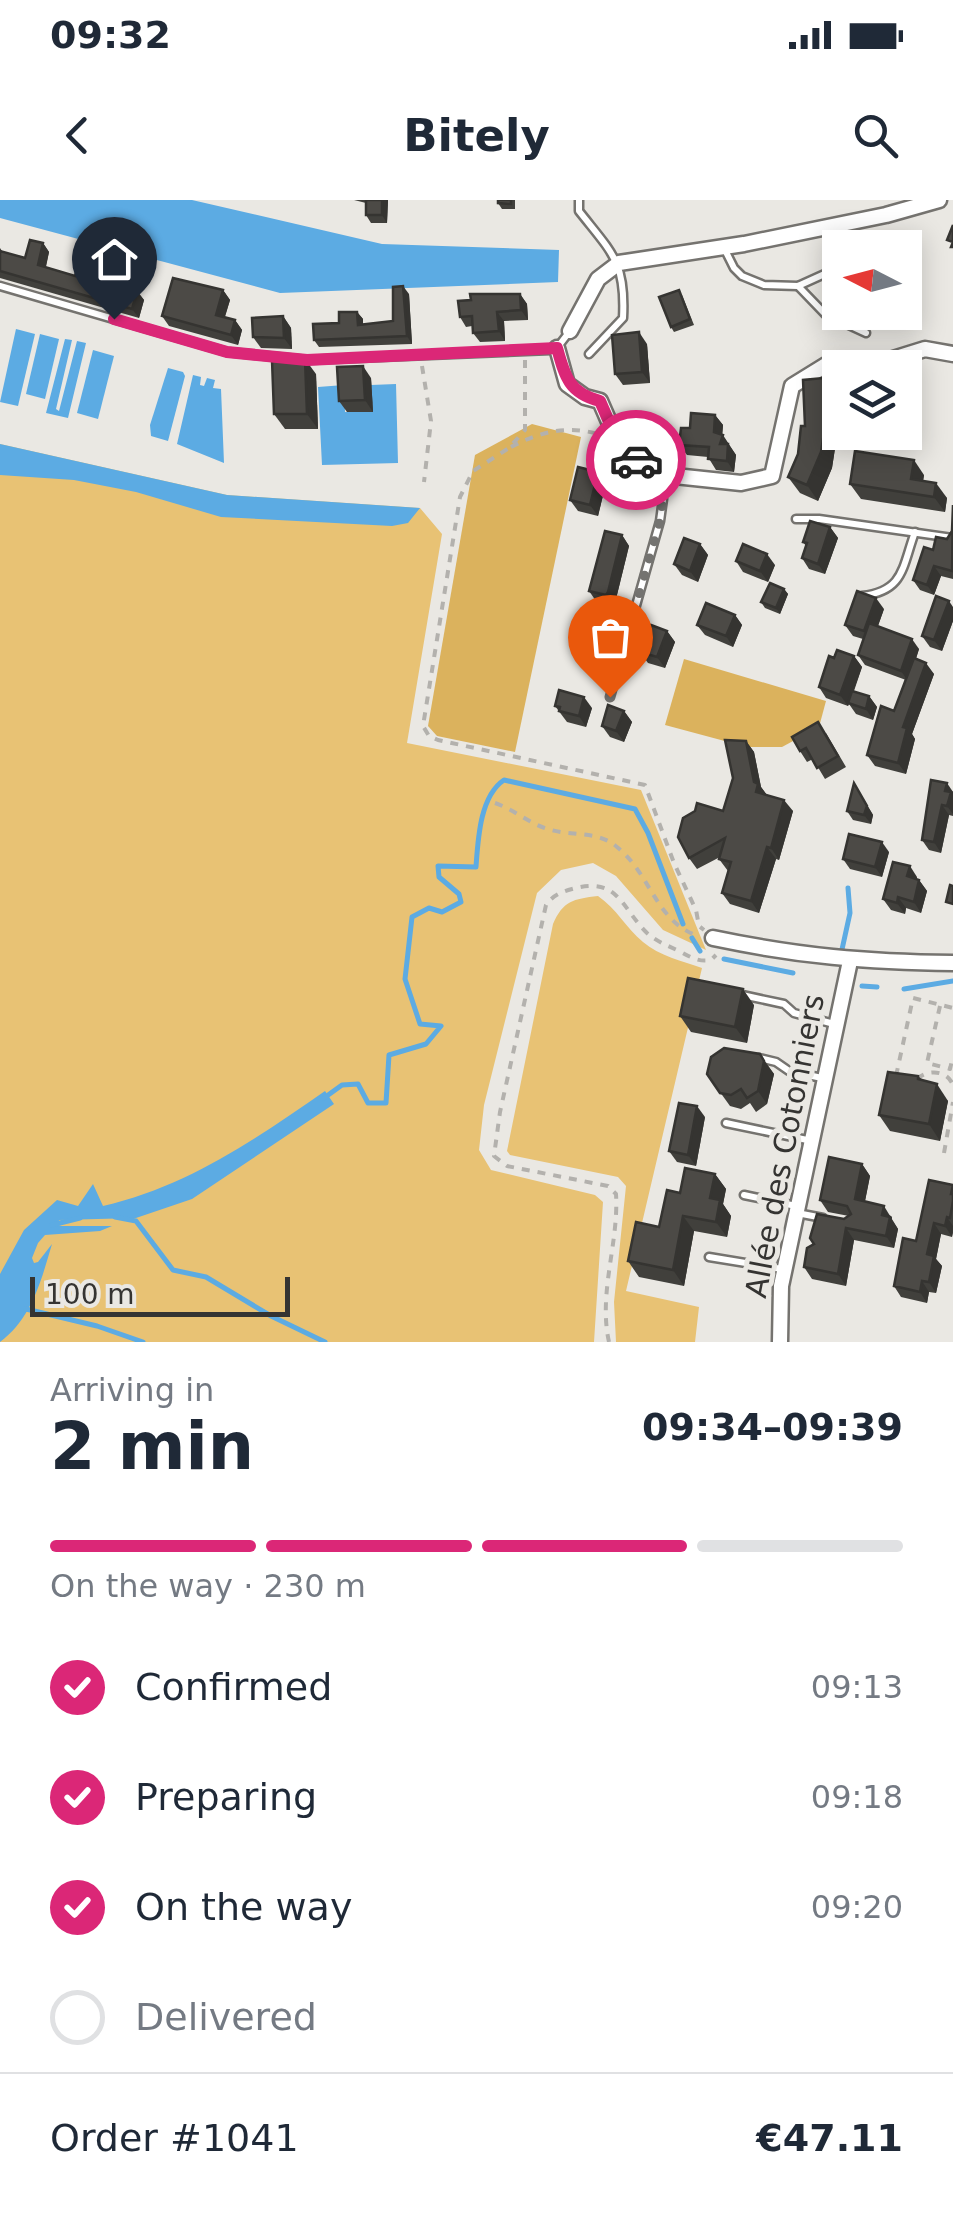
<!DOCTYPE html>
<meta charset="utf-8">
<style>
:root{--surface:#fff;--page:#f6f6f7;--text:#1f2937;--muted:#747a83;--line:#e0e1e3;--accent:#db2777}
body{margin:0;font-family:"DejaVu Sans",sans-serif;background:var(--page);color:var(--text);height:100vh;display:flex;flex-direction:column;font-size:38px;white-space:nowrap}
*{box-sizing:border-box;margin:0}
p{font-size:32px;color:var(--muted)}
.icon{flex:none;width:55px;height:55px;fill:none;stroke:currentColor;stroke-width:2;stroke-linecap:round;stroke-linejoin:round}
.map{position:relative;height:1142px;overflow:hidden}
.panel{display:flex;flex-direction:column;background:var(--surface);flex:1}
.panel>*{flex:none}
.needle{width:65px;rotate:276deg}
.controls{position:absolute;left:822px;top:30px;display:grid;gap:20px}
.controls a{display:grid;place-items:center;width:100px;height:100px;border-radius:0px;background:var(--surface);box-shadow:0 5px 25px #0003;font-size:50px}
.scale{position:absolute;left:30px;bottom:25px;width:260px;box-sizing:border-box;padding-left:10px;border:5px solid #353432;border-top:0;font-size:28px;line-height:35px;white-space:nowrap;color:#353432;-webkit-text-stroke:8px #eae8e3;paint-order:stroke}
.pin{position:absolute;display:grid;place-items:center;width:85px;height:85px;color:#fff;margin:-102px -42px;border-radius:50% 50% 50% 0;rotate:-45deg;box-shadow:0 0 10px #0007}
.pin .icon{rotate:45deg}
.courier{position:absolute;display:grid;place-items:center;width:100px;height:100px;margin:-50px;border:8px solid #db2777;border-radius:50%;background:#fff;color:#222;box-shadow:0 2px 12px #0007}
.head em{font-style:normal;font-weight:700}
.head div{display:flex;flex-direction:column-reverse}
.head{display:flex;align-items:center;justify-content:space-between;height:170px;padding:0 50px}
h1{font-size:65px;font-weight:700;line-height:75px}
.bar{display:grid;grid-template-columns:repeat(4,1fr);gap:15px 10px;align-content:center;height:120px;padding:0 50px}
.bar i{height:12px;border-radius:8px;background:var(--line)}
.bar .current{background:var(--accent)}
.bar p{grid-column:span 4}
.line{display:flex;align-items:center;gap:25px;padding:0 50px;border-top:2px solid var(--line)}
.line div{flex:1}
ol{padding:0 50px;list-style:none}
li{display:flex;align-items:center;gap:30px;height:110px}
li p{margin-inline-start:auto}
li .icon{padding:10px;border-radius:50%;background:var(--accent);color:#fff;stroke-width:4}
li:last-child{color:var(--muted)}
li i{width:55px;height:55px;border:5px solid var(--line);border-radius:50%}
.status{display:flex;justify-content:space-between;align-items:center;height:70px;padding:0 50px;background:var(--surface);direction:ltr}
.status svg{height:28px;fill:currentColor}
header{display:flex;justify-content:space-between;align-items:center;height:130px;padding:0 50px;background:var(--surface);font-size:45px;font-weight:700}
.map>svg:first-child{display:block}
</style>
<div class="status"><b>09:32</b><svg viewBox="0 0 49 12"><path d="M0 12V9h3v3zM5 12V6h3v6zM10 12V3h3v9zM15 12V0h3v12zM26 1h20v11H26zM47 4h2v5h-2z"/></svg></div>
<header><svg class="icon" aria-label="back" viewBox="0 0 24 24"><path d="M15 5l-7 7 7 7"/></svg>Bitely<svg class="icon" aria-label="search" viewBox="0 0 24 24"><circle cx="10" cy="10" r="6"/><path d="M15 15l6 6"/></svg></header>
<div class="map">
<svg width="953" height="1142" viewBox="0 0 953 1142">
<rect width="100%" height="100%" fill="#eae8e3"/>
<g fill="#e8c274">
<polygon points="0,244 227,295 420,308 442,334 407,543 641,590 706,750 663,730 616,676 593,663 561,670 537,693 484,905 479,950 491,970 595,995 603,1002 594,1142 0,1142"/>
<path d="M598,696C617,709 626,728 643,742C659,756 683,761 702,768L626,1091L699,1107L695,1142H616L614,1102L626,986L618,977L510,955L507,951L553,724C563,701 573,699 598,696Z"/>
</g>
<g fill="#dbb25d">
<polygon points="532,224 581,237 515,552 437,536 428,526 475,255"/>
<polygon points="684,459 826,501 819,527 782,547 747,547 665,525"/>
</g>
<g fill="#5cabe3">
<polygon points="0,0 192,0 382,44 559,50 558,82 280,93 0,18"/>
<polygon points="16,129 35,134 18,206 0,202"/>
<polygon points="40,134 59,139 45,199 26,194"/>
<polygon points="65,139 72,140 56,209 59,211 77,141 86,143 68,218 46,213"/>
<polygon points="93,150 114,156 98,219 77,213"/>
<polygon points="168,168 183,172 185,176 168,241 151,236 150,225"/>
<polygon points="193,175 201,177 200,185 204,186 207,178 215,180 213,188 221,189 224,263 177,244"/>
<polygon points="396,184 398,263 322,265 318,187 344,185 345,212 372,212 371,185"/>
<polygon points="0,244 227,295 420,308 408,323 392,326 221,317 136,292 74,280 0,275"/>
<path d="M325,891L334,904L192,999L136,1018L59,1020L58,1025L61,1026H112L100,1031L45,1035L38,1043L32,1058L34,1063L38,1062L52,1044C41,1081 32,1118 0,1142V1074L24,1030L57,1000L78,1006L93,984L103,1006C187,987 256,939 325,891Z"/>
</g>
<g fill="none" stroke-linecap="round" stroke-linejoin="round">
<g stroke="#5cabe3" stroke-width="5">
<polyline points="692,738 700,751"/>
<polyline points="841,754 850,713 848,688"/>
<polyline points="724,759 793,773"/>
<polyline points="862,786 877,787"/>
<polyline points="904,789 953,781"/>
<path d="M324,898L342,885L358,884L368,903H386L389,855L426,844L441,826L420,824L405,779L412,717L429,708L442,712L461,702L459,694L439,677L438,666L476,667C478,639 480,596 504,580L635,609L648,633L683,724"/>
<polyline points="115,1017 136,1021 173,1070 206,1077 271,1116 325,1142"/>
<polyline points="52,1025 80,1018"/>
<polyline points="26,1109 97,1126 143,1142"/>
</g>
<defs>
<g id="service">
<path d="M579,0V11C612,53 626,62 623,118L589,154"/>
<polyline points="724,48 734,68 742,76 764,85 798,86 840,67"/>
<polyline points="0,86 227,152 307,160 551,150 557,148 570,131"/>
<polyline points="798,86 825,114 866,133"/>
<polyline points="796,319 819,319 953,338"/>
<path d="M862,396C904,391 902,368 915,332"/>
<polyline points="610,497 660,321 663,299 657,276"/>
<polyline points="742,795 784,804 794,813 834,824"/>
<polyline points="759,858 776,862 789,871 822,878"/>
<polyline points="726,923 812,941"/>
<polyline points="744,995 796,1006"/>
<polyline points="797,1013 823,1018"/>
<polyline points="709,1057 782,1069"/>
</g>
<g id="minor">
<polyline points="570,131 598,79 619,63 744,44 886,15 939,0"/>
<polyline points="557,148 567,184 585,197 600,201 617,240 642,266 656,274 741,283 772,276 792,186 826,165 880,163 925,149 953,154"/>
<path d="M713,738C799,756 866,762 953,763"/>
<polyline points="780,1142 781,1086 850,761"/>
</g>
</defs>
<use href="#service" stroke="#75736f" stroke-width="11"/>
<use href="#minor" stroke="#75736f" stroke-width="19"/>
<g stroke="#b3b1ad" stroke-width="4" stroke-dasharray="8 8" stroke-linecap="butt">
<polyline points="525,160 525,230 509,248 473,271 460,297 423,526 429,536 438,540 645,585 674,663 696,710 699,726 704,730"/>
<polyline points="422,166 431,221 424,282"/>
<path d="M511,247C539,232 567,225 598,234"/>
<path d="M495,603C515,610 531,625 551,630C573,636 599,631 617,647C651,674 655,721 698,736"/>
<polyline points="940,806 927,863 950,869 953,856"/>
<polyline points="896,876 913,798 953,808"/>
<path d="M917,879C928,869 947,870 953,885"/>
<polyline points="944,953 953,902"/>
<path d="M609,1142C598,1093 619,1043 616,994L608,986L507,966L494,956L500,912L546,705C552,696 561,692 572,689C618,676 620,706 647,733C657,742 669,746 681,752C692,758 699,762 711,760L716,755"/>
</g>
<use href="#service" stroke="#fff" stroke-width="6"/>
<use href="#minor" stroke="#fff" stroke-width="14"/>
</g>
<g fill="#41403c">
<polygon points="354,0 388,0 387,23 371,23 366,15 366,3"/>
<polygon points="498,0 515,0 515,9 502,9 498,3"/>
<polygon points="43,43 49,52 46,67 75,76 117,76 123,86 137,91 144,100 139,118 0,78 0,48 2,51 25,58"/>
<polygon points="223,90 230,100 225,117 235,120 242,130 238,145 169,126 162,116"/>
<polygon points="409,94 412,144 319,147 314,140 357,112 363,119 363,124 393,121"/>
<polygon points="520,94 527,104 528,120 504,121 505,141 480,142 473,133 472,126 466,127 460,117"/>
<polygon points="682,95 694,125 674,132 671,127"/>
<polygon points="861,112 895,112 895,114 866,119"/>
<polygon points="283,116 291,128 292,149 261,148 253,137"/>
<polygon points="647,144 650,183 623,185 615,174"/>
<polygon points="316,174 318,229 285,229 274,214"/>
<polygon points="371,178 373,212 347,212 339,201"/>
<polygon points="823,178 834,194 838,229 832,268 818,301 800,293 788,277 798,254 805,226"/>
<polygon points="715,215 723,225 722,235 736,255 734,272 716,270 708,257 687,255 679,245"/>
<polygon points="924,275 923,281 947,298 945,312 861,299 850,284"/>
<polygon points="606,283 598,316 578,311 570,300"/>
<polygon points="953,305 953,379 941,376 934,395 920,390 913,380 933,350 947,339 952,331"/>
<polygon points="830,327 838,338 825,374 809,369 802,358 806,346 803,342"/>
<polygon points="622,335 629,346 615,403 613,406 596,401 589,391"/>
<polygon points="700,344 708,355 698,382 682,375 674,364"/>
<polygon points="736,361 775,365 768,382 743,372"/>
<polygon points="784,389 788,394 780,414 765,408 761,402"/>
<polygon points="953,407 953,421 942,451 930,447 922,436"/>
<polygon points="884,409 878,426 919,449 916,459 934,474 912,534 915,539 906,574 875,566 867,555 894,511 906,480 865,465 858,455 863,439 853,436 845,425"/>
<polygon points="735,415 742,425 733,447 705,435 697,425"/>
<polygon points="667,431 675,442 665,468 648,463 640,452"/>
<polygon points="854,456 862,467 854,491 869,496 877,507 873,520 856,514 849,504 848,506 826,498 819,487 834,458"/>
<polygon points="555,506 592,508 586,527 567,522"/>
<polygon points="624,511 632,522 624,542 610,537 602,526"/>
<polygon points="826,533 846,567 825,579 813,559 807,562 800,551"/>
<polygon points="746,541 754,552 761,587 766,594 793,611 779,660 776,659 759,713 730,704 722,693 728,671 719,659 720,657 697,669 689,658 723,611"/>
<polygon points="931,580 953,592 953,616 949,615 941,653 929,650 922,640"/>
<polygon points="860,593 873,615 871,624 853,620 847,611"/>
<polygon points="889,652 882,677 850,669 843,659"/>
<polygon points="917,677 917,679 919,680 927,691 921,713 906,708 905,714 891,710 883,699"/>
<polygon points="754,805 747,843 691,832 680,816"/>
<polygon points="760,854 774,874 767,904 756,912 750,903 741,909 730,906 707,874"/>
<polygon points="918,876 948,901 940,941 890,931 879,915"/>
<polygon points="705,917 696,966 677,962 669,951"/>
<polygon points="862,964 870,976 865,1001 892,1017 892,1020 898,1029 894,1048 854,1040 846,1086 812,1079 804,1067 844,1019 849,1016 828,1012 820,1000"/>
<polygon points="715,974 726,989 723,1004 731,1016 727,1037 694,1031 684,1086 639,1077 628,1061 659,1027 680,993"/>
<polygon points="953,985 953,1033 952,1037 941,1034 936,1059 942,1066 936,1093 929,1092 927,1103 901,1097 894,1086 916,1041"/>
</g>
<g fill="#353431">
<polygon points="382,0 388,0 387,23 382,15"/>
<polygon points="43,43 49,52 44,74 38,65"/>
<polygon points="403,86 409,94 412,144 407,136"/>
<polygon points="223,90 230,100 222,125 216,115"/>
<polygon points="137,91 144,100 139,118 132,109"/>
<polygon points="520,94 527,104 528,120 521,110"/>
<polygon points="357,112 363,119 363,133 358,125"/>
<polygon points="497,112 504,121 505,141 499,131"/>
<polygon points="283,116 291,128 292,149 284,138"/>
<polygon points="235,120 242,130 238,145 231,135"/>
<polygon points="639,132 647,144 650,183 642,172"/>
<polygon points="305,159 316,174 318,229 307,214"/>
<polygon points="363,166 371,178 373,212 365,200"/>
<polygon points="823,178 834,194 838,229 832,268 818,301 807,285"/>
<polygon points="715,215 723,225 722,239 723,235 736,255 734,272 727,261 714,232"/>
<polygon points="914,260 924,275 921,294 911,279"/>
<polygon points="598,272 606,283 598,316 590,305"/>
<polygon points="936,283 947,298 945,312 934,297"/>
<polygon points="830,327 838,338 825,374 818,364"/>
<polygon points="622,335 629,346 615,403 613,406 606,395"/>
<polygon points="700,344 708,355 698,382 690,371"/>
<polygon points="767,354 775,365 768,382 760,371"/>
<polygon points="934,366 941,376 934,395 927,385"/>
<polygon points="784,389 788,394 780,414 776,408"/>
<polygon points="876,398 884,409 872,442 864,431"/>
<polygon points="949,401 953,407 953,421 942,451 934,440"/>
<polygon points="735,415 742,425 733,447 726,436"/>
<polygon points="667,431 675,442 665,468 657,457"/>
<polygon points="912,439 919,449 908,481 901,471"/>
<polygon points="854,456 862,467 848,506 840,495"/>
<polygon points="926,463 934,474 912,534 915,539 906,574 898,563 903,527"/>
<polygon points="869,496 877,507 873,520 866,509"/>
<polygon points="584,497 592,508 586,527 579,516"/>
<polygon points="624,511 632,522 624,542 616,531"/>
<polygon points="746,541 754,552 761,587 767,595 756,592"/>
<polygon points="854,583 873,615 871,624 864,615"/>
<polygon points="947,583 953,592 953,614 947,606 945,591"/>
<polygon points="784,600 793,611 779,660 771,648"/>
<polygon points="942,605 949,615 941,653 934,642"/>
<polygon points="882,642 889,652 882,677 875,667"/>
<polygon points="767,647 776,659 759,713 751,701"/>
<polygon points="910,666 917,677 915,688 907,676"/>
<polygon points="919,680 927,691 921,713 914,702"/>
<polygon points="898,697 906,708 905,714 897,703"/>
<polygon points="743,789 754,805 747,843 735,827"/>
<polygon points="764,861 774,874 767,904 758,891"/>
<polygon points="937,884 948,901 940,941 929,924"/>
<polygon points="697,906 705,917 696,966 688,955"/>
<polygon points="862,964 870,976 863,1011 855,999"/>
<polygon points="715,974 726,989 723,1004 731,1016 727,1037 716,1022 710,998"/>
<polygon points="884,1006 898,1029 894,1048 886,1036 882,1015"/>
<polygon points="683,1016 694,1031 684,1086 673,1070"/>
<polygon points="947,1017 953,1026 952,1037 945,1026"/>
<polygon points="934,1023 941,1034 936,1059 942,1066 936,1093 929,1082 927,1054"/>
<polygon points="846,1028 854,1040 846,1086 838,1074"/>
<polygon points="922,1081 929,1092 927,1103 920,1092"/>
</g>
<g fill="#4c4a46" stroke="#353431" stroke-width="2.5">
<rect x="366" y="0" width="16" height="15"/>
<polygon points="498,0 511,0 511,4 498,3"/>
<polygon points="953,25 953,47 951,47 953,42 947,40"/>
<polygon points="30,40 43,43 38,65 75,76 78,66 117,76 114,84 137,91 132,109 0,71 0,51 25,58"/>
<polygon points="173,78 223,90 216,115 235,120 231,135 162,116"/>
<polygon points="403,86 407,136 314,140 313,124 339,123 339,112 357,112 358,125 393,121 393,87"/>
<polygon points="679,90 690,119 671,127 659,97"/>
<polygon points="470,94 520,94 521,110 497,112 499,131 473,133 472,116 460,117 458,101 471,100"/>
<polygon points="283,116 284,138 253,137 252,118"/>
<polygon points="639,132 642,172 615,174 612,135"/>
<polygon points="305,159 307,214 274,214 272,160"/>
<polygon points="363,166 365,200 339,201 337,167"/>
<polygon points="823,178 827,213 821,252 807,285 788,277 798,254 801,226 805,226 803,180"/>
<polygon points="691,213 715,215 714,232 723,235 720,244 728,244 727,261 708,259 709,247 679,245 681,228 690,228"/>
<polygon points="855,251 914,260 911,279 936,283 934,297 850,284"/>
<polygon points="578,267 598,272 590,305 570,300"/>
<polygon points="953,305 952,371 934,366 927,385 913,380 924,347 933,350 936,337 947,339 952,331"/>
<polygon points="810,321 830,327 818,364 802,358 807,343 803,342"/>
<polygon points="605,331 622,335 608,392 606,395 589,391"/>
<polygon points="684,338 700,344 690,371 674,364"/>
<polygon points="743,344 767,354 760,371 736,361"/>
<polygon points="770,383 784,389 776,408 761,402"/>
<polygon points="857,391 876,398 864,431 845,425"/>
<polygon points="936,396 949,401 934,440 922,436"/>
<polygon points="706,403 735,415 726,436 697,425"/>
<polygon points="869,423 912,439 901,471 858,455"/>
<polygon points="651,425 667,431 657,457 640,452"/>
<polygon points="837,450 854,456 840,495 819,487 829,456 834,458"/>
<polygon points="914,458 926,463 903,527 907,528 898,563 867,555 881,506 894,511"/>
<polygon points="559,490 584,497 579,516 559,511 560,507 555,506"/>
<polygon points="852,491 869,496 866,509 848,503"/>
<polygon points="608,505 624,511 616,531 602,526"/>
<polygon points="818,522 838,556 817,568 806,548 800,551 792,537"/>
<polygon points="725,540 746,541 754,582 758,584 756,592 784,600 771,648 767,647 751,701 722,693 731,662 719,659 725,638 689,658 678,637 683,618 695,611 697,603 723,611 733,578"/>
<polygon points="931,580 947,583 945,591 951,592 947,606 942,605 934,642 922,640"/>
<polygon points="854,583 867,606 864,615 847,611"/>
<polygon points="849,634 882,642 875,667 843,659"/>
<polygon points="893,662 910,666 907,676 919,680 914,702 898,697 897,703 883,699"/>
<polygon points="950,685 953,686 953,704 946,702"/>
<polygon points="688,778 743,789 735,827 680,816"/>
<polygon points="724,848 760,854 764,861 758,891 747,898 741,889 731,895 720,893 707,874 711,857"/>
<polygon points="888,872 918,876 918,879 937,884 929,924 879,915"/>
<polygon points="679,903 697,906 688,955 669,951"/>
<polygon points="829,957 862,964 855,999 884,1006 882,1015 890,1017 886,1036 846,1028 838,1074 804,1067 807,1048 814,1044 810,1038 817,1014 844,1019 851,1014 847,1006 820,1000"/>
<polygon points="685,968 715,974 710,998 720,1000 716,1022 683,1016 673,1070 628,1061 636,1022 659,1027 667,990 680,993"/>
<polygon points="929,980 953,985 951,994 953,994 953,1001 950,1018 947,1017 945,1026 934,1023 927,1054 934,1056 929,1082 922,1081 920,1092 894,1086 903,1038 916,1041"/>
</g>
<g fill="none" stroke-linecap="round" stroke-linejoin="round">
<polyline stroke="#747370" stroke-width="10" stroke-dasharray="0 18" points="610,497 660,321 663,298 656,274 636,260"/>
<path stroke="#db2777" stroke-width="12" d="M114,119L227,152L307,160L557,148C565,177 569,193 600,201L617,240L636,260"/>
</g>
<g text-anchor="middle" stroke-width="10" stroke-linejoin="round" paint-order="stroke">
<g font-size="30" fill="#353432" stroke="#eae8e3">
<text transform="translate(785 946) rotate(-79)" y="10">Allée des Cotonniers</text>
</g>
</g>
</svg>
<div class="controls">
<a><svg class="needle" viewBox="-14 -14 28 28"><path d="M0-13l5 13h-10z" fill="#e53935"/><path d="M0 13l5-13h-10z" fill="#747a83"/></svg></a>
<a><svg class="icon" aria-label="layers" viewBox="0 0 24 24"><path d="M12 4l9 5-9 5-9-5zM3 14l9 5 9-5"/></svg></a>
</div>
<div class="scale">100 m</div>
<div class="pin" style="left:610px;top:497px;background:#ea580c"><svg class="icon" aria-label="bag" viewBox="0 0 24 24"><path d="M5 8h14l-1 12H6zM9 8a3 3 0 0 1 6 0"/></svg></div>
<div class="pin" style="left:114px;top:119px;background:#1f2937"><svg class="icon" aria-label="home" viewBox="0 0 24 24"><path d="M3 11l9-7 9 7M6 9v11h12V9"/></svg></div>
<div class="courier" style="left:636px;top:260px"><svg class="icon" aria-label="car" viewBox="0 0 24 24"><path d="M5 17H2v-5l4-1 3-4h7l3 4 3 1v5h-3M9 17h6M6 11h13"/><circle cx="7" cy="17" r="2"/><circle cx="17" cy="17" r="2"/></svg></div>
</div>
<section class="panel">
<div class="head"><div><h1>2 min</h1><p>Arriving in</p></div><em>09:34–09:39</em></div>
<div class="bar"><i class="current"></i><i class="current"></i><i class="current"></i><i></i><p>On the way · 230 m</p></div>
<ol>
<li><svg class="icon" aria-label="check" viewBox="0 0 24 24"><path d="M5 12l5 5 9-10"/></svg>Confirmed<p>09:13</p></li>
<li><svg class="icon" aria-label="check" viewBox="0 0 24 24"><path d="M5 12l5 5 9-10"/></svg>Preparing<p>09:18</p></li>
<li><svg class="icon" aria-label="check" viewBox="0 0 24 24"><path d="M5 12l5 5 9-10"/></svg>On the way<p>09:20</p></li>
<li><i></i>Delivered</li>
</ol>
<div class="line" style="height:130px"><div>Order #1041</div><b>€47.11</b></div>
</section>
